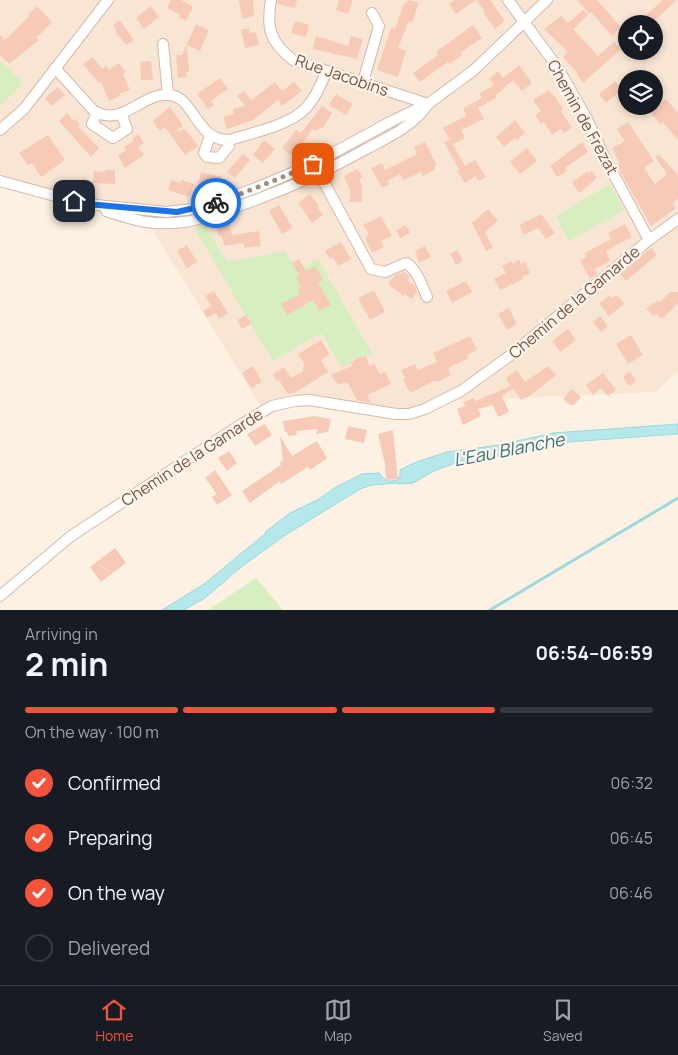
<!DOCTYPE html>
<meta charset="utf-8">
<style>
:root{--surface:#171b24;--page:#242831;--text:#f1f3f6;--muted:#9ea1a6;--line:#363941;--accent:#f5523b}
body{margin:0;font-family:Manrope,sans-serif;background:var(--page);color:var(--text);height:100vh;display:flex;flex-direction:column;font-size:19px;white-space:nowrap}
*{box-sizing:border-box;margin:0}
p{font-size:16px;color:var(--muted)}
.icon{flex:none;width:28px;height:28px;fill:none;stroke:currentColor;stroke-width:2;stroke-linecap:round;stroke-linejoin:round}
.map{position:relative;height:610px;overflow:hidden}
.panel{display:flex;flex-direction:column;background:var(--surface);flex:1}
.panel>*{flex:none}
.controls{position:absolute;left:618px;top:15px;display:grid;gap:10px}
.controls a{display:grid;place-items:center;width:45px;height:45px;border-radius:50%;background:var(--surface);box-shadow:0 2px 8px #0003;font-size:25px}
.pin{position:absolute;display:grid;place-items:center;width:42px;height:42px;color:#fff;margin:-21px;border-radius:10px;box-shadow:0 2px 8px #0006}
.courier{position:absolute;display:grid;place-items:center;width:50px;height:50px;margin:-25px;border:4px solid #1a73e8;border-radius:50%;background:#fff;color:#222;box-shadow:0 1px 6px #0007}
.summary em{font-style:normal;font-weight:700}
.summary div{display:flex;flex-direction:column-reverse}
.summary{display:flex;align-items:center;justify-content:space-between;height:85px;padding:0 25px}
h1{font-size:32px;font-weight:700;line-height:38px}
.bar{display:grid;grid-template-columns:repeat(4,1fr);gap:8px 5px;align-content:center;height:60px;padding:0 25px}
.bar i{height:6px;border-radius:4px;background:var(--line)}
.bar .active{background:var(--accent)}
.bar p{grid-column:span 4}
ol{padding:0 25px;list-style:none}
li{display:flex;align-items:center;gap:15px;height:55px}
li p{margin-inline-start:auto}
li .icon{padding:5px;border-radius:50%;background:var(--accent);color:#fff;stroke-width:4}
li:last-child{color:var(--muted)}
li i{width:28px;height:28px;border:2px solid var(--line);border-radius:50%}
.menu{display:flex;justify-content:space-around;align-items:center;height:70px;border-top:1px solid var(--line);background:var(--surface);font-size:14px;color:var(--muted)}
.menu a{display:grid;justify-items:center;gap:2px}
.menu .active{color:var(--accent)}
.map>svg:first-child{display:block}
</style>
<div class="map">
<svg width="678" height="610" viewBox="0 0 678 610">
<rect width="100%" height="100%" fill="#fef1e3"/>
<path fill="#f9e5d3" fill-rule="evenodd" d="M0,0H678V371L655,392L442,401L418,412L309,400L263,410L138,206L94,201L0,176ZM626,24H654V51H626ZM626,79H654V106H626Z"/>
<g fill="#d7eec0">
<polygon points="0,60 23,83 0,106"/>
<polygon points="610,184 624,210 569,241 556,216"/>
<polygon points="205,226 227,262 285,251 297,271 318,259 372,354 351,359 353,363 342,367 321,333 273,361 194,228"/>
<polygon points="256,578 283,610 208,610"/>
</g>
<path fill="#b5e8ea" stroke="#9ad9dd" d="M678,424V434L555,443L517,453L461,461L434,471L413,483L398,484V483L372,485L360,489L284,536L240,568L205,598L184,610H162L204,584L266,533L265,532L290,513L319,499L336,487L362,474L379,473C387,482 385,482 398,480L400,476V470L416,462L447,452L499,445L553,433Z"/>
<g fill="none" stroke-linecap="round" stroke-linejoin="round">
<polyline stroke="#9ad9dd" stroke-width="3" points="490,610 678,498"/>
</g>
<g fill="#f7cab7">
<polygon points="171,0 181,0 193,7 186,21 179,17 180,15 167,8"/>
<polygon points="239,0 253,0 254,16 242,19"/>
<polygon points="278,0 297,0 295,8 277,4"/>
<polygon points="339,0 353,0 348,14 336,10"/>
<polygon points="408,0 419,2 412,23 409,21 398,48 406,51 398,77 377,70 391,28 395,29 404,3 406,4"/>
<polygon points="455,0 476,0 456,14 449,4"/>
<polygon points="477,0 490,0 505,21 495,29 484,14 485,13"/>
<polygon points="577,0 597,0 621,27 612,36 591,12 589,14"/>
<polygon points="663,0 677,0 651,24 636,24"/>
<polygon points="37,6 52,22 36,38 39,40 9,64 0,55 0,35 5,40 29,16 28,15"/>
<polygon points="151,6 159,17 144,29 136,18"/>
<polygon points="583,10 588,15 573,29 598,56 614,42 621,49 583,83 577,75 578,74 563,57 568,52 544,29 561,16 568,23"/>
<polygon points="120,20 134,40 126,45 115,31 117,30 113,25"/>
<polygon points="295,21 309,25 306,37 291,33"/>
<polygon points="196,24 209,30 200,51 187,45 189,72 186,72 187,77 178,78 176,55 182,55"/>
<polygon points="473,25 482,38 460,53 462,55 450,64 448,62 420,82 413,73 438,55 436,52"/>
<polygon points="249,28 250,33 256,32 259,45 245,48 241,30"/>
<polygon points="316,36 348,46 351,36 363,39 357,59 313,49"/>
<polygon points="93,57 102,69 106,66 109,70 119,63 126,72 123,74 130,90 119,94 120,96 109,101 101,82 99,83 83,64"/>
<polygon points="151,61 153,80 141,80 140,62"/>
<polygon points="519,65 532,83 522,91 513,80 495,96 496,98 478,108 484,119 461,130 465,138 453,144 465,166 475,160 486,177 479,181 475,176 465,183 457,171 459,170 444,142 450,140 443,128 466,116 463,108 482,98 479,94 494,85 489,79 498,71 503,78"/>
<polygon points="220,78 228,89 211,101 214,105 208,109 197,94"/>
<polygon points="615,81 622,90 606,103 599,94"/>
<polygon points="275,82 282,91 294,82 302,91 282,106 278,100 253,120 227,129 223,117 234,114 233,109 245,106 237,96 244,91 251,100"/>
<polygon points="58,87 65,95 51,106 45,98"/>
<polygon points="549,90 551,94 552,93 563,109 561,111 572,128 564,133 561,129 552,135 544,122 541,124 535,115 541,111 533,100"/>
<polygon points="336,94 353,104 346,115 329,105"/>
<polygon points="666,99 678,113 678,140 663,122 660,124 650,112"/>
<polygon points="322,106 332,113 322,129 320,127 317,131 313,129 298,149 296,147 290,155 282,148 296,130 301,133"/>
<polygon points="170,107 183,126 174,132 185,129 198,146 185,155 165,127 160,131 153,121"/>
<polygon points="67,113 73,120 75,119 80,124 78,126 99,148 91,157 59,121"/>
<polygon points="515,120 525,133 517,140 515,138 504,147 496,137"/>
<polygon points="628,122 654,161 644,168 655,184 667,174 655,157 659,154 678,175 678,199 672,203 676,208 651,226 617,166 620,164 612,148 625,141 617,129"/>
<polygon points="138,134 144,143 138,147 144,155 125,168 118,156 126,150 124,147 134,141 132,139"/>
<polygon points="48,135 65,160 41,177 32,163 28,165 19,153"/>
<polygon points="264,140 275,149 263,163 253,155"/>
<polygon points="425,142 436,164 434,170 423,176 421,172 403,180 400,174 387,181 389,184 382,188 371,168 382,163 385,170 417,154 414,147"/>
<polygon points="582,142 588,152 565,168 567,171 557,177 550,166"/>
<polygon points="527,148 537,161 520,174 510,162"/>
<polygon points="243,154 250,160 235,178 227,172"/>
<polygon points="358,169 362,177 359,180 362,186 362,202 350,202 350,191 344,176"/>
<polygon points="105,170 115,170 115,184 93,183 94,171 105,172"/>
<polygon points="588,171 589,173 592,171 597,178 579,193 572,182"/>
<polygon points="201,172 221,177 219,190 210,187 210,190 198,186"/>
<polygon points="171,180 180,183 181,180 194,184 189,197 168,190"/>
<polygon points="310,194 319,206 317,207 323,215 312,223 298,203"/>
<polygon points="279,205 293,228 282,234 269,211"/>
<polygon points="488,209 498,221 485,232 493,248 486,251 472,223"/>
<polygon points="541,214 555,233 546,239 538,228 524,235 519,225"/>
<polygon points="381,216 392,236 381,241 384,247 372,253 366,240 368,232 363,225"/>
<polygon points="230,224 232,235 259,231 261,246 244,248 244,243 224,246 222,236 219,237 216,227"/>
<polygon points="625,224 632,237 606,251 610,261 595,269 597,274 590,279 580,260 587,257 585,253 611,239 608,233"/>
<polygon points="406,225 410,233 400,238 396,230"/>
<polygon points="341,242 351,259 338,266 333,257 330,259 325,251"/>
<polygon points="187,245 197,262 187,268 177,251"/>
<polygon points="425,246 431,257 419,263 415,251"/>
<polygon points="651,248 657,255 626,281 620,273"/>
<polygon points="457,250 463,261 456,265 450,254"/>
<polygon points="299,259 306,271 315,266 323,280 318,283 331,305 319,311 313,300 287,315 281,304 300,294 297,289 301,287 296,277 299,275 292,263"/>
<polygon points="519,260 521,264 525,262 530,273 522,277 523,279 500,290 494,279 506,273 502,266 511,261 512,264"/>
<polygon points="404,272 410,276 407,280 415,286 417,292 412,299 405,294 404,296 388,284 395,275"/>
<polygon points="466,281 472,292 452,303 446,291"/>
<polygon points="374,290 385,312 370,320 358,298"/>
<polygon points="214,291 228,313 219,319 216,313 207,318 203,311 211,306 205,296"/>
<polygon points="670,292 678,292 678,303 662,319 657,314 654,316 646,309 654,302 655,303 658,300 660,302"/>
<polygon points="610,295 612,298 617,295 624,304 609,316 599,303"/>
<polygon points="509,308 517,324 507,330 498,314"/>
<polygon points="246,315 251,324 242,329 237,320"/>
<polygon points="600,316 608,326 601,332 593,322"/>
<polygon points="568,329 576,340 560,352 552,341"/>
<polygon points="631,335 643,355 628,364 616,344"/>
<polygon points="470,336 477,350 467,355 469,358 448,368 451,375 437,382 436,380 410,393 403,379 405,377 401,370 415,364 418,370 437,362 433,353"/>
<polygon points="321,340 330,355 321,360 328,372 296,392 288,394 279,380 277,381 273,374 284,367 291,378 303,371 304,363 298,354"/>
<polygon points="366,356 369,366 374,364 380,374 385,372 391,384 367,395 371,403 357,400 348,383 338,384 331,375 352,366 351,364 356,358"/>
<polygon points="253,366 262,382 251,388 242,373"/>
<polygon points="548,366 556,375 531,395 521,400 513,388 502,396 509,412 498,417 493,405 478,409 481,416 463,425 457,409 465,406 463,402 474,398 475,401 511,386 506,378 517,370 525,382"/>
<polygon points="630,372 636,381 629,386 623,377"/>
<polygon points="603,373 616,390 608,396 601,388 593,395 586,385"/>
<polygon points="572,389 581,397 574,405 570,405 563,399"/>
<polygon points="315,416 331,419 328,432 316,434 317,429 296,431 297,435 288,436 287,432 285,432 283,421"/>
<polygon points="265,424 272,435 255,446 247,434"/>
<polygon points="348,426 367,430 364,443 345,439"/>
<polygon points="393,430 398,479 386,480 385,464 378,434"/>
<polygon points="280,436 292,456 317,441 327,458 310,470 308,467 281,484 280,481 250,503 242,491 281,465 280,462 283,460"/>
<polygon points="229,451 237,463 227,471 218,458"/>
<polygon points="215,470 232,495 217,505 212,497 217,494 205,478"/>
<polygon points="115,548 126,563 101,582 90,567"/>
</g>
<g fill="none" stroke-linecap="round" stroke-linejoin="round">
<defs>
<g id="minor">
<path d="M271,0C266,28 270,42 293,60L428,104"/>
<polyline points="508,0 558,68 587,119 607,162 649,240"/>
<polyline points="163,44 168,94"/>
<path d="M55,68L94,111C122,128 144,91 170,95C195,98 196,141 229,140C251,133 288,126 305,109C315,99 321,85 326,72"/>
<polyline points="363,82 379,26 372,13"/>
<polyline points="97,112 92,124 113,138 127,129 121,113"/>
<polyline points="0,130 24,109 108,0"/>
<polyline points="210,136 204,153 207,157 219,158 229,146 229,140"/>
<path d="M319,173L371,269L385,272L406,263C417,269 422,286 427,297"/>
<polyline points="0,181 92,206"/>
<polyline points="87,204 166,212 194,209 221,201 256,188 313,164 392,121 428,104 474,70 547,0"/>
<path d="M106,211C136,221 153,226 184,222C194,221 204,217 213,214C268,198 320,175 370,147C391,136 414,125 427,105"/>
<polyline points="0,596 71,536 240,425 272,406 295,401 309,400 396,414 409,414 425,409 461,391 512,354 649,240 678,219"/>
</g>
</defs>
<use href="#minor" stroke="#d3b9aa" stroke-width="12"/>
<use href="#minor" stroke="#fff" stroke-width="10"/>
</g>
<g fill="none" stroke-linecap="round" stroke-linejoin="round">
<polyline stroke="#a88a7d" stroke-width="5" stroke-dasharray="0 9" points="216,203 256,188 313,164"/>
<polyline stroke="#1a73e8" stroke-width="6" points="74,201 87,204 177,212 216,203"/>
</g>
<g text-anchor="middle" stroke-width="4.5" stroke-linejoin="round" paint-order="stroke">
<g font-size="16" fill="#795346" stroke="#fff5eb">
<text transform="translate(342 75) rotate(19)" y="6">Rue Jacobins</text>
<text transform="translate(583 117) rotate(61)" y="6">Chemin de Frezat</text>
<text transform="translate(574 302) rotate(-40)" y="6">Chemin de la Gamarde</text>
<text transform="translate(192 457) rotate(-33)" y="6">Chemin de la Gamarde</text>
</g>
<g font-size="18" font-style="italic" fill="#357479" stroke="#fff5eb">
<text transform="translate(509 450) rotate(-11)" y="6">L'Eau Blanche</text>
</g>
</g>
</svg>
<div class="controls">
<a><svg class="icon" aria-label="locate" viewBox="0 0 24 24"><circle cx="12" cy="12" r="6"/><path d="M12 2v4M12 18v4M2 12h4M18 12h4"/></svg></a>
<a><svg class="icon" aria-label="layers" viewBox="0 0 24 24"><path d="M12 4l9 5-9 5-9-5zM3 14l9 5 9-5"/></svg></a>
</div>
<div class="pin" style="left:313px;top:164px;background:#ea580c"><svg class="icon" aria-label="bag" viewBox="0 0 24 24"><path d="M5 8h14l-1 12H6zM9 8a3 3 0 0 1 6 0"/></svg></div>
<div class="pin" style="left:74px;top:201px;background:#1f2937"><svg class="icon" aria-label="home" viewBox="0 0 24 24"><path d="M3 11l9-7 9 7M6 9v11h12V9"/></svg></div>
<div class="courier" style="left:216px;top:203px"><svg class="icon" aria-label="bike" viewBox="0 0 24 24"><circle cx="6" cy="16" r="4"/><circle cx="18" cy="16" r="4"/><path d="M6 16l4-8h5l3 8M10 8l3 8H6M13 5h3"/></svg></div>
</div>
<section class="panel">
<div class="summary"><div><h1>2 min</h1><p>Arriving in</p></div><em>06:54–06:59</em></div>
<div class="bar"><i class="active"></i><i class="active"></i><i class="active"></i><i></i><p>On the way · 100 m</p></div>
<ol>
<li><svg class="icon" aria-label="check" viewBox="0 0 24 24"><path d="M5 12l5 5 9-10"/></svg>Confirmed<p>06:32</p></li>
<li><svg class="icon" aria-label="check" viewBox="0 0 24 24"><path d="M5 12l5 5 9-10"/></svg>Preparing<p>06:45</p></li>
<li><svg class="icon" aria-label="check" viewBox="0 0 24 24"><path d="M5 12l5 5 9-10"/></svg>On the way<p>06:46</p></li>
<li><i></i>Delivered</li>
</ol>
</section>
<nav class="menu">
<a class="active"><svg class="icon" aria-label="home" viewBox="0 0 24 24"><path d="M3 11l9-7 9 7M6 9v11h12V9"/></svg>Home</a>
<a><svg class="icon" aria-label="map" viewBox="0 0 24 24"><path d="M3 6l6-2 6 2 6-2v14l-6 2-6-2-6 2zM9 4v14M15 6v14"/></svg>Map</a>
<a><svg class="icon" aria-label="saved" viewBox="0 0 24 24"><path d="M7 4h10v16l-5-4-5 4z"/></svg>Saved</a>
</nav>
